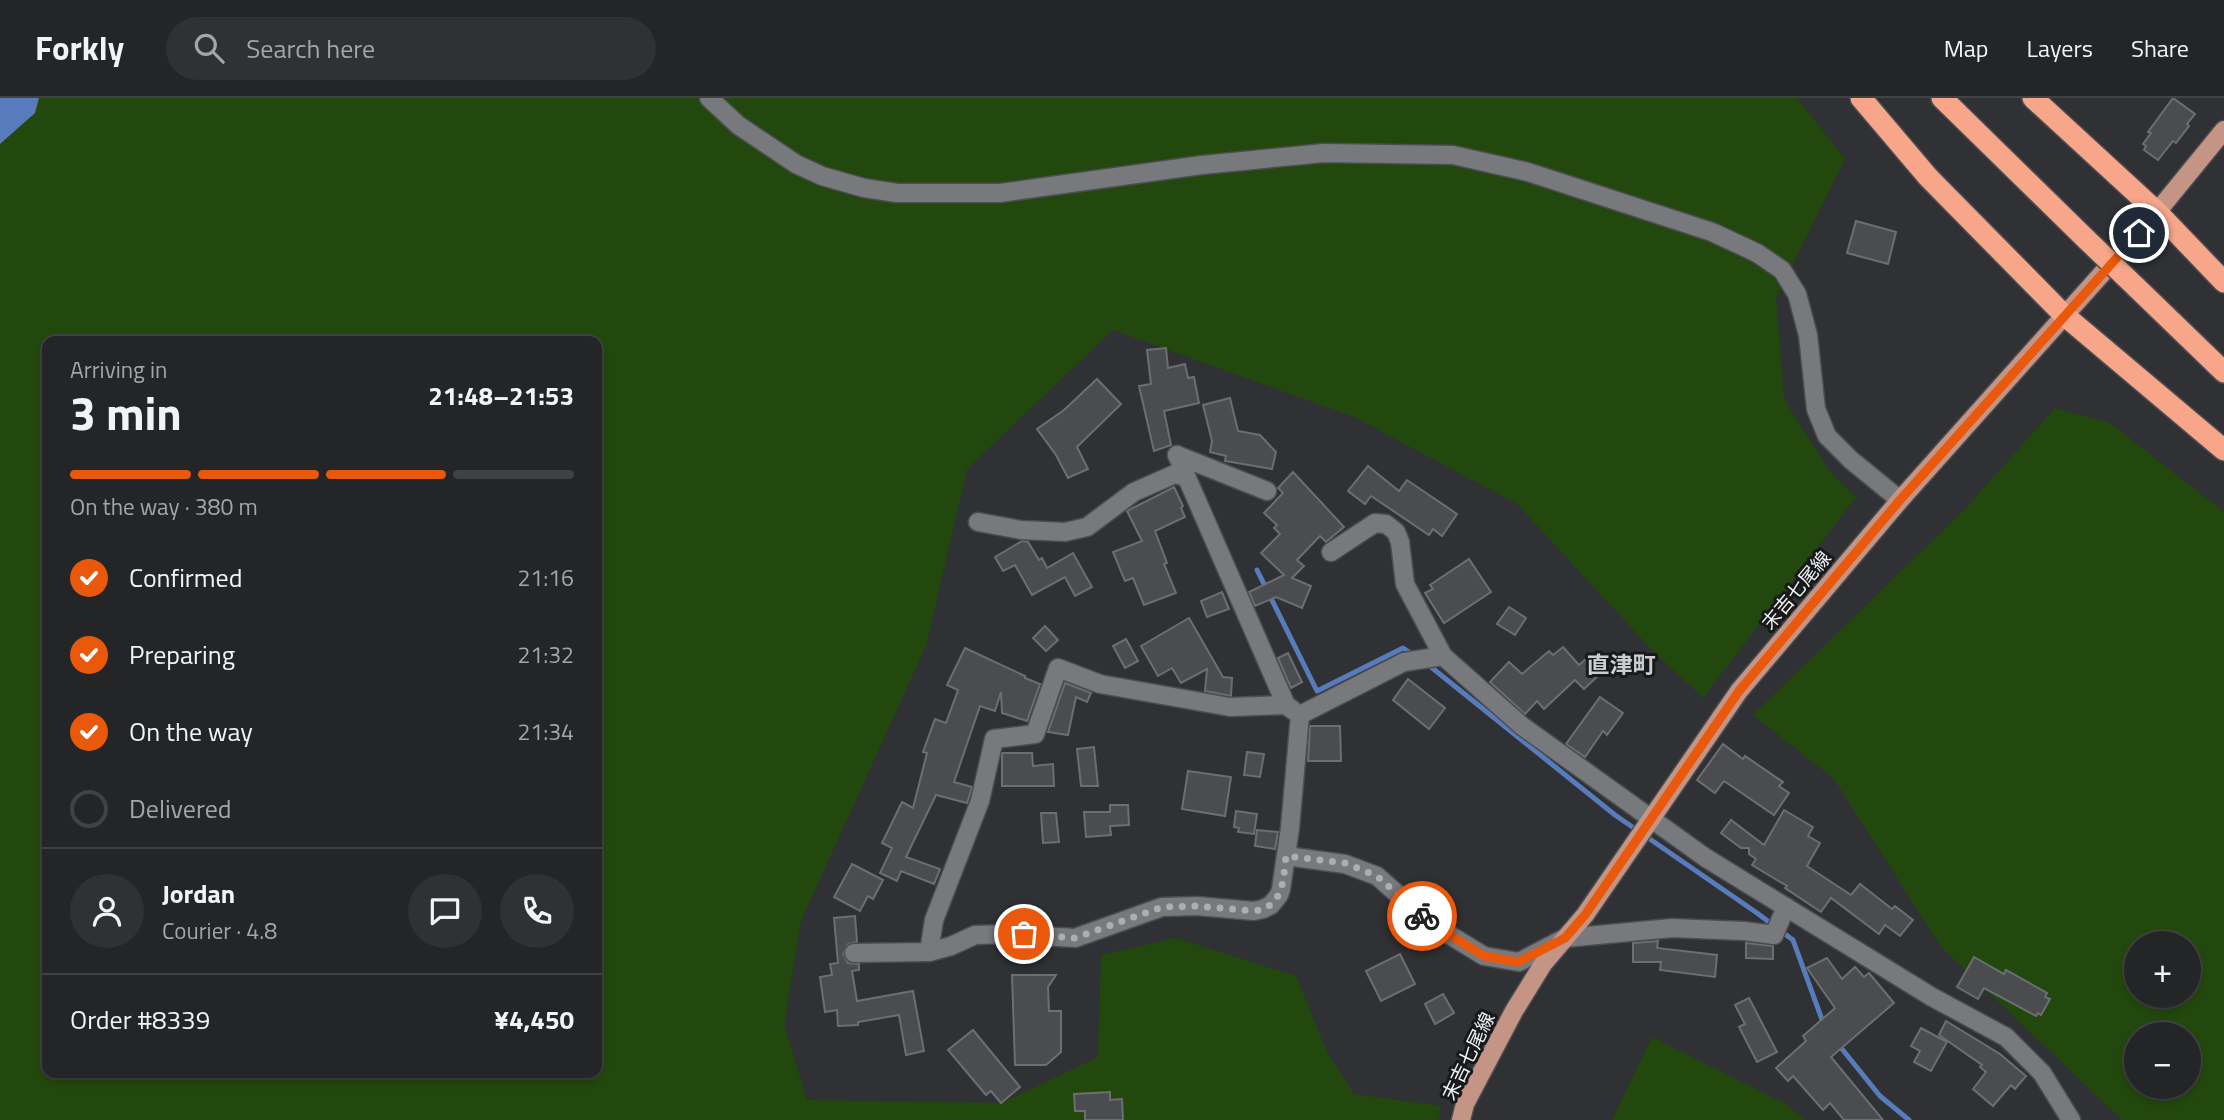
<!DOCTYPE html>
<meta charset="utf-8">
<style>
:root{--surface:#232527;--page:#2f3133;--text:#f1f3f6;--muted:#a3a5a7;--line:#404244;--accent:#ea580c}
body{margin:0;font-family:"Titillium Web","Noto Sans JP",sans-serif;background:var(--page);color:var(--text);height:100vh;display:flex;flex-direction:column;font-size:26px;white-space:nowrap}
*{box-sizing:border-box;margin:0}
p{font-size:23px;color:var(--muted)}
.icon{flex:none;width:38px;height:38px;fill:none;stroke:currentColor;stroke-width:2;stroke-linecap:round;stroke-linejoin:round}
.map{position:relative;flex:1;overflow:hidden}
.sheet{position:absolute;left:42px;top:238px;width:560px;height:742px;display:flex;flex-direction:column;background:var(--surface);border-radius:14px;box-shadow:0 4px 10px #0003,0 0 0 2px var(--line)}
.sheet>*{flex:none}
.controls{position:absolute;left:2124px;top:833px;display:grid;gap:14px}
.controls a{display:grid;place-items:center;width:77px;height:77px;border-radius:50%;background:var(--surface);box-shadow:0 4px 10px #0003,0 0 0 2px var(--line);font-size:35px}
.pin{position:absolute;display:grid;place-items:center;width:60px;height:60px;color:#fff;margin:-30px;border:4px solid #fff;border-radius:50%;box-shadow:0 2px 7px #0007}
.courier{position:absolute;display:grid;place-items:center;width:70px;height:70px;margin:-35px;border:5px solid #ea580c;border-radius:50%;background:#fff;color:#222;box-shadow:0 2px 9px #0007}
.head em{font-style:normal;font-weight:700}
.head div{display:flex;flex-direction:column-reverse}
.head{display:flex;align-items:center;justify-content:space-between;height:119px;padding:0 28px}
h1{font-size:46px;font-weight:700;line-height:52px}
.bar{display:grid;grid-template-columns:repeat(4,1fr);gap:10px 7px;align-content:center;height:84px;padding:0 28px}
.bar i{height:9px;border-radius:5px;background:var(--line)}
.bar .active{background:var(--accent)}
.bar p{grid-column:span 4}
.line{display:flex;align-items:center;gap:18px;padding:0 28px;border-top:2px solid var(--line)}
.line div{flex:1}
.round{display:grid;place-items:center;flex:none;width:74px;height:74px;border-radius:37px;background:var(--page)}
ol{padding:0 28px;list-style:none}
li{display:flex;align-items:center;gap:21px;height:77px}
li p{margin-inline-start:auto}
li .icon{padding:7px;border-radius:50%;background:var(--accent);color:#fff;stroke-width:4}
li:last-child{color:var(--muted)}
li i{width:38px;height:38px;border:4px solid var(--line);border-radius:50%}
header{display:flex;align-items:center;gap:42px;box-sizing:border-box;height:98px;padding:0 35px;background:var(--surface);border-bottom:2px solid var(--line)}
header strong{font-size:33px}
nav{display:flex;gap:38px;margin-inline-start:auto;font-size:24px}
.search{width:490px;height:63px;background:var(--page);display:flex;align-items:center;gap:18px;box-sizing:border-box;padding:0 24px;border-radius:38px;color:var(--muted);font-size:26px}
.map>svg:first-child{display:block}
</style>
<header>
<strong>Forkly</strong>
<div class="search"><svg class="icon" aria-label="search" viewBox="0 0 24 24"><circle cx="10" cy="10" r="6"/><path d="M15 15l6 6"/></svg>Search here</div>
<nav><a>Map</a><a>Layers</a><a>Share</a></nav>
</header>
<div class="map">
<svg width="2224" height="1022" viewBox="0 0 2224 1022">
<rect width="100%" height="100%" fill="#2f3134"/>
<g fill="#23480d" fill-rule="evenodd">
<path d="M0,0H1797L1845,61L1776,200L1784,301L1829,373L1856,399L1703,600L1650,550L1517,406L1354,319L1113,232L967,371L926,548L801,823L784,927L807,1002L1002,1005L1098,959L1101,857L1176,840L1296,878L1328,956L1354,996L1441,1008L1439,1022H0ZM47,243H597V975H47Z"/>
<path d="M2055,310L2110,325L2224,414V1022H2122L1941,849L1834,681L1753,617L1965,411ZM2137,845H2189V898H2137ZM2137,936H2189V989H2137Z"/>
<polygon points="1652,939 1782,1004 1807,1022 1612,1022"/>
</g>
<polygon fill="#587cbb" points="0,0 39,0 35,15 0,46"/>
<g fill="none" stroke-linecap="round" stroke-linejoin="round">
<g stroke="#587cbb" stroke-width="5">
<polyline points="1257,472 1317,593 1403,550 1415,558"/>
<polyline points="1426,565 1615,717 1757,815 1793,842 1824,927"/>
<polyline points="1838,946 1880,998 1909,1022"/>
</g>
</g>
<g fill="#4a4c4f" stroke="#6c6e71" stroke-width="2">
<polygon points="2173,0 2195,16 2187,26 2189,28 2176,45 2173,43 2158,62 2144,52 2146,48 2143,46 2151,35 2148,34"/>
<polygon points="1856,123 1896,134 1888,166 1847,155"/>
<polygon points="1166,250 1168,270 1185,266 1188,280 1194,279 1199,305 1164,313 1171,347 1154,353 1139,288 1151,286 1147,252"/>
<polygon points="1097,281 1121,306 1077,349 1088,371 1068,380 1056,357 1037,331 1064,312"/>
<polygon points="1230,300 1238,333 1260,337 1276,354 1272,371 1225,363 1226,358 1210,354 1212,343 1203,307"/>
<polygon points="1368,368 1399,393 1407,382 1457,416 1442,438 1433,431 1429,437 1371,398 1365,406 1348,393"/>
<polygon points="1293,374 1344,429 1326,444 1320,438 1297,462 1304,468 1292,480 1311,488 1302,510 1276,499 1255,508 1249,494 1284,477 1261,455 1280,436 1274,430 1277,427 1264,415 1283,395 1278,390"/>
<polygon points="1174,389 1183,408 1181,410 1185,419 1155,433 1167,465 1164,466 1176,495 1144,507 1133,480 1125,483 1113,454 1142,443 1127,413"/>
<polygon points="1022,443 1028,444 1039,462 1042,460 1047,470 1073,455 1092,489 1075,498 1065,479 1032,497 1015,467 1003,473 995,459"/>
<polygon points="1469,461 1491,494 1444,525 1425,495 1433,491 1430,487"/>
<polygon points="1222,494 1229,511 1207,519 1201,503"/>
<polygon points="1509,509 1526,520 1515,537 1497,526"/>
<polygon points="1189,520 1223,579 1232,580 1231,598 1205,593 1207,571 1181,585 1172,570 1158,578 1141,548"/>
<polygon points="1045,528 1058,542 1046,553 1033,540"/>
<polygon points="1126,541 1138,563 1125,570 1113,548"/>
<polygon points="1563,549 1579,567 1586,561 1600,576 1584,591 1575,582 1544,611 1537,603 1525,616 1490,584 1509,564 1522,576 1549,553 1553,557"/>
<polygon points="965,550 1025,578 1025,580 1040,586 1027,623 1002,615 1001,594 995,613 980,608 954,684 972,689 967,705 936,697 906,759 940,771 934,786 901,773 897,783 880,775 892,750 882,745 902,704 913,710 927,655 923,654 935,621 946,625 958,592 947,587"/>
<polygon points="1288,555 1302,584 1291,590 1278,560"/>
<polygon points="1408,581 1445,610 1429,631 1393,602"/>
<polygon points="1065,585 1091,595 1087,604 1076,599 1068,637 1048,634"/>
<polygon points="1600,599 1623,615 1607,637 1603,633 1585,659 1566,646"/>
<polygon points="1310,628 1340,628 1341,663 1308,663"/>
<polygon points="1723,646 1743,661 1745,658 1783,684 1779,688 1789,695 1774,717 1724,683 1715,695 1697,682"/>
<polygon points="1094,649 1098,688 1081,688 1077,651"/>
<polygon points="1247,654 1264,656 1260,679 1244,677"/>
<polygon points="1002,655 1032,655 1033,668 1053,666 1054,688 1002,688"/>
<polygon points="1188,673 1231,679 1225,718 1182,711"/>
<polygon points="1110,707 1128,707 1129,727 1110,728 1111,737 1086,739 1084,714 1110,714"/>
<polygon points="1784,712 1813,729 1808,738 1820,745 1807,768 1851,797 1860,786 1892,811 1895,808 1913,822 1900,838 1885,827 1879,836 1831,800 1821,814 1785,790 1787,788 1752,767 1756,761 1749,756 1749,750 1741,750 1721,735 1731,722 1764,747"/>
<polygon points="1236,713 1257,716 1254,736 1238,734 1239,730 1234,729"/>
<polygon points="1041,715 1056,715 1059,744 1043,745"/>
<polygon points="1257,732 1278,734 1275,751 1255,748"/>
<polygon points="852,766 883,782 873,801 868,798 860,813 834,799"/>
<polygon points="855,818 857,844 848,846 843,856 848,865 859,866 859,872 852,873 857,903 913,893 924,953 906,957 899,917 858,924 858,927 838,928 837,912 825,914 820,879 832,877 830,866 838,865 834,820"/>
<polygon points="1658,843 1657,850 1717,857 1715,879 1660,872 1661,864 1633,864 1633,845"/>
<polygon points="1746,845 1773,848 1773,861 1746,860"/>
<polygon points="1400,856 1415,886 1381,903 1366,873"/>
<polygon points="1974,859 2004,876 2006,872 2047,895 2045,899 2050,901 2041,917 2038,915 2036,918 1984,890 1978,901 1957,889"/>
<polygon points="1827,860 1842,881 1855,869 1864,879 1869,875 1894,905 1831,959 1883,1022 1844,1022 1830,1005 1823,1012 1793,978 1788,983 1776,970 1806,943 1803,938 1835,910 1807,870"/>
<polygon points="1012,877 1056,877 1048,889 1049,913 1061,913 1061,954 1046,967 1015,967"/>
<polygon points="1443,896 1454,915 1435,926 1425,906"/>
<polygon points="1749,900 1777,954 1757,964 1739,929 1745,926 1735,907"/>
<polygon points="1946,923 2000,956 2026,978 2015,991 2011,987 1993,1008 1973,991 1986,974 1980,969 1982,967 1939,937"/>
<polygon points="1921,930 1947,944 1931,973 1914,964 1920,953 1911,948"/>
<polygon points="973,932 1020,989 1001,1005 991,993 986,997 948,952"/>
<polygon points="1110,994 1110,1002 1122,1001 1123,1022 1085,1022 1085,1013 1075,1013 1074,996"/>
</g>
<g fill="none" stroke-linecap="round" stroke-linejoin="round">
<defs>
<g id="minor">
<polyline points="709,0 738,27 796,66 822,78 864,90 897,95 1000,95 1202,67 1324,55 1453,57 1528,74 1712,134 1757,155 1782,172 1797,196 1808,237 1816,311 1827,338 1851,362 1900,402"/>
<polyline points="1177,357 1286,607 1294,613"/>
<polyline points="1177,357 1267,393"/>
<polyline points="978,424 1021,432 1065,434 1087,429 1134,394 1175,376 1186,379"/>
<polyline points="1331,454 1375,425 1386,426 1396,434 1400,444 1405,486 1443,558 1522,628 1706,760 1932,899 2006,939 2042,975 2071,1022"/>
<polyline points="1286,758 1345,766 1377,778 1430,825 1484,858 1519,864 1565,840 1672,830 1744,833 1774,837 1786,809"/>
<polyline points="929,854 934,822 980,703 994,641 1035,636 1058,570 1100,586 1230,609 1286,607"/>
<polyline points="854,855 929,854 951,848 975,837 1009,836 1075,840 1162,809 1197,808 1254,813 1263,811 1271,807 1279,797 1281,791 1290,730 1300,617 1404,564 1443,558"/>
</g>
<polyline id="major" points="1461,1022 1465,1006 1514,913 1543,866 1585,817 1739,593 1900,402 2157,114 2224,32"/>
<g id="highway">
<polyline points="1861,0 1928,79 2064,217 2224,352"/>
<polyline points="1942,0 2087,142"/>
<polyline points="2033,0 2157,114 2224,184"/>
<polyline points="2136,189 2224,274"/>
</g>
</defs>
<use href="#minor" stroke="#4c4d50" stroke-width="21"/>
<use href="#major" stroke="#4c4d50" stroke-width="21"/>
<use href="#highway" stroke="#4c4d50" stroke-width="24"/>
<use href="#minor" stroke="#78797d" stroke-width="18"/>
<use href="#major" stroke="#c49485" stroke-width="18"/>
<use href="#highway" stroke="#f7a68a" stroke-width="21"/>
<defs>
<polyline id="highway-bridge" points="2087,142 2136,189"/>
</defs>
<use href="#highway-bridge" stroke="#4c4d50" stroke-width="24" stroke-linecap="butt"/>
<use href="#highway-bridge" stroke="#f7a68a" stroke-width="21"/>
</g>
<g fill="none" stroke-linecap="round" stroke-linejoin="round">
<path stroke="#adaeb1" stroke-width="7" stroke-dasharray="0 12.6" d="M1024,836L1075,840L1162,809L1197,808L1254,813C1284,809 1283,782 1286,758L1345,765L1377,778L1422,818"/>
<polyline stroke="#ea580c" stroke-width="9" points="1422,818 1430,825 1484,858 1518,864 1565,840 1585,817 1739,593 1900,402 2139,135"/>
</g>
<g text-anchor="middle" stroke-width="6" stroke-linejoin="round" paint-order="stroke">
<g font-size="19" fill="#f1f2f4" stroke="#18191a">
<text transform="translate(1796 492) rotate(-50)" y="7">末吉七尾線</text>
<text transform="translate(1468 958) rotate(-64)" y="7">末吉七尾線</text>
</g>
<g font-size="23" font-weight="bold" fill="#cccdd2" stroke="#18191a">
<text x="1621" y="575">直津町</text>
</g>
</g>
</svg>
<div class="controls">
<a>+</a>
<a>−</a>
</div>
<div class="pin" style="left:1024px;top:836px;background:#ea580c"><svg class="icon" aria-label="bag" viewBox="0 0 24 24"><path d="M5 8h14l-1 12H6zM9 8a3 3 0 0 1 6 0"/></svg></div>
<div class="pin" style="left:2139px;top:135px;background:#1f2937"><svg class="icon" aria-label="home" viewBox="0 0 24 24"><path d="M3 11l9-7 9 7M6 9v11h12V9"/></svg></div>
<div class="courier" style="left:1422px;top:818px"><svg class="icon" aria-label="bike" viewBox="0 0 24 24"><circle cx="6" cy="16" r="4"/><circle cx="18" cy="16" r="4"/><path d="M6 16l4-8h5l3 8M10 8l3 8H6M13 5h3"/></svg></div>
<section class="sheet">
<div class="head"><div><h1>3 min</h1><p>Arriving in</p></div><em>21:48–21:53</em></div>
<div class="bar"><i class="active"></i><i class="active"></i><i class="active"></i><i></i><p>On the way · 380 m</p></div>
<ol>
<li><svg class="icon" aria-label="check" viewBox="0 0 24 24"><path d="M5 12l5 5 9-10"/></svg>Confirmed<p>21:16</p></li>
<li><svg class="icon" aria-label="check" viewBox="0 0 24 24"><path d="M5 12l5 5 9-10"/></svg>Preparing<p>21:32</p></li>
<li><svg class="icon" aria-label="check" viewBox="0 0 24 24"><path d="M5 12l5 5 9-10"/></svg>On the way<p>21:34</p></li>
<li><i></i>Delivered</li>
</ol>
<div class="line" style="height:126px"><a class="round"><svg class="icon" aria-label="person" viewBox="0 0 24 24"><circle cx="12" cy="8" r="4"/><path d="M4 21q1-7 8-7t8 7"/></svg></a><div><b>Jordan</b><p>Courier · 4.8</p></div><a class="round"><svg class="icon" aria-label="chat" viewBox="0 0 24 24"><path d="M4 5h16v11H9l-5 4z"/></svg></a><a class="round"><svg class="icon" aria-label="phone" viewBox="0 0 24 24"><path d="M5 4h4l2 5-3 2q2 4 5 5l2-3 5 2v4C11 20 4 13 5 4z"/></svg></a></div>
<div class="line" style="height:91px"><div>Order #8339</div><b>¥4,450</b></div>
</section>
</div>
